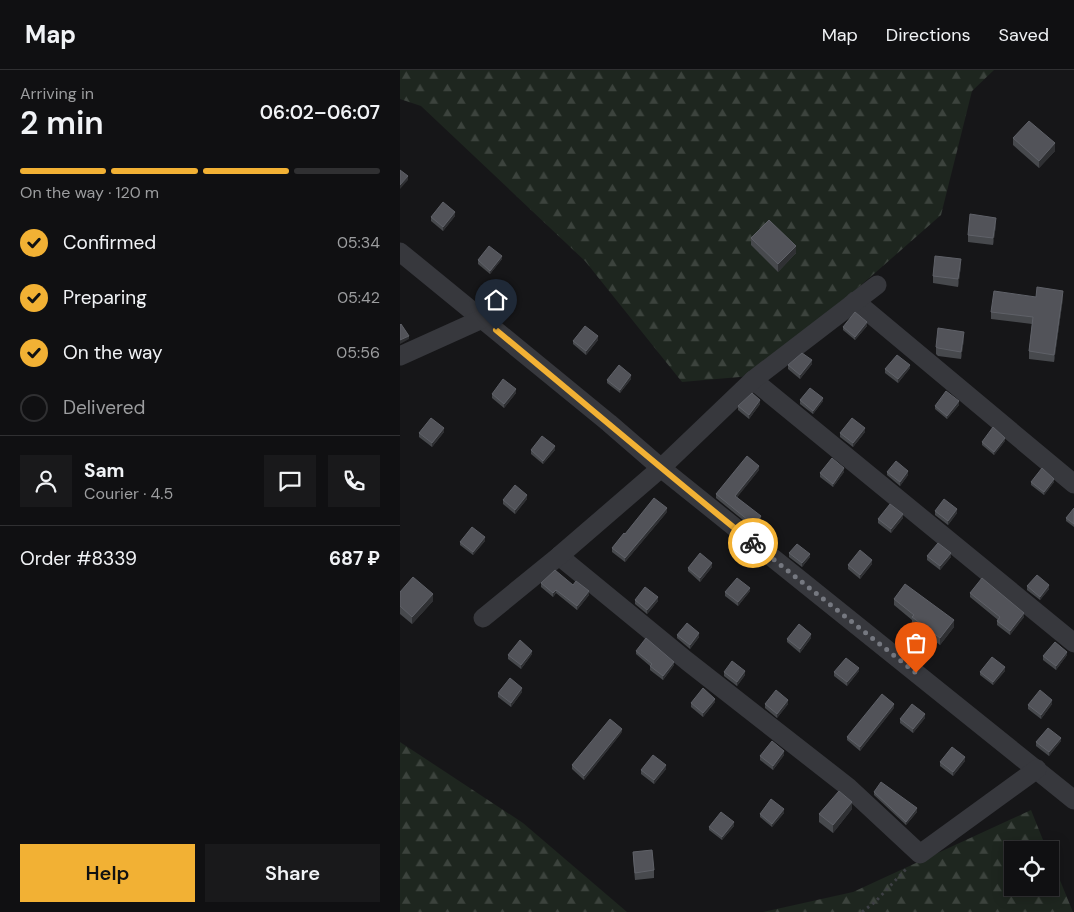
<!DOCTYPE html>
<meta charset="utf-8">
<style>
:root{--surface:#101012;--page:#19191b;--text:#f1f3f6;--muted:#9c9d9f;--line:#303032;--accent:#f2b134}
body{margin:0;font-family:"DM Sans",sans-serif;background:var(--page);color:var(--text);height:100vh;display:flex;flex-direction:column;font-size:19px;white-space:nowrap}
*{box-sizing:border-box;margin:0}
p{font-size:16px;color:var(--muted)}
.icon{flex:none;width:28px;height:28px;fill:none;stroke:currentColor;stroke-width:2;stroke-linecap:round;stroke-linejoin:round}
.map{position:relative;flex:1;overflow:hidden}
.details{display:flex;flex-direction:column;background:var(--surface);width:400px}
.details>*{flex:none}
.fabs{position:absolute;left:604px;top:771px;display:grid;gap:10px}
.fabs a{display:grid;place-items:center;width:55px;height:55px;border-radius:0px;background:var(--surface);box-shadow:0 2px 12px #0003,0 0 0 1px var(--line);font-size:25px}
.pin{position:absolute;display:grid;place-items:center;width:42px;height:42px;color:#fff;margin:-51px -21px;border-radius:50% 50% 50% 0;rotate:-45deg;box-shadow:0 0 5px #0007}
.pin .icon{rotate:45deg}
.courier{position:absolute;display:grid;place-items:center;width:50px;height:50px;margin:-25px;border:4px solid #f2b134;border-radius:50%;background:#fff;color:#222;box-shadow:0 1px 6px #0007}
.summary em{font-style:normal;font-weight:600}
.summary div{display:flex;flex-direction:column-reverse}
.summary{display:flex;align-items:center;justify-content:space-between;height:85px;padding:0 20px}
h1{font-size:32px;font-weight:600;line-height:38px}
.bar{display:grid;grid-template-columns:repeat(4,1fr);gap:8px 5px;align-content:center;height:60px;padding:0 20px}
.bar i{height:6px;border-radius:4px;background:var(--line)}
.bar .active{background:var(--accent)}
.bar p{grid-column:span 4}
.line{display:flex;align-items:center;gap:12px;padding:0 20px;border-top:1px solid var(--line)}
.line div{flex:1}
.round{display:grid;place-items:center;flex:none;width:52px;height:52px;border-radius:0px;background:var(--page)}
ol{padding:0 20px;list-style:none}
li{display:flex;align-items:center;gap:15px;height:55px}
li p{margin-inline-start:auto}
li .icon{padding:5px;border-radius:50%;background:var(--accent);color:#111;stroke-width:4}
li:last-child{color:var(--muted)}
li i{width:28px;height:28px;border:2px solid var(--line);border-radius:50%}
.primary-button{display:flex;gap:10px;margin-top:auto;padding:10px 20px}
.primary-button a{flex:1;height:58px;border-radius:0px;background:var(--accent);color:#111;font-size:20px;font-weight:600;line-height:58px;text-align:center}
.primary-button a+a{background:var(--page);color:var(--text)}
header{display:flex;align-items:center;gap:30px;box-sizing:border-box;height:70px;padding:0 25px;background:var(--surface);border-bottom:1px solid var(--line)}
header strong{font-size:24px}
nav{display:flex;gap:28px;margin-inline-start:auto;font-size:18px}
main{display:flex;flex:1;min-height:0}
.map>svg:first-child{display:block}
</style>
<header>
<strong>Map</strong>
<nav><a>Map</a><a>Directions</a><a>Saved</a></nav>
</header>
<main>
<section class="details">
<div class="summary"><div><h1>2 min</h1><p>Arriving in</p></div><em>06:02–06:07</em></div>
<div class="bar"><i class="active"></i><i class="active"></i><i class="active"></i><i></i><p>On the way · 120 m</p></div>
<ol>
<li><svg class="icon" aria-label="check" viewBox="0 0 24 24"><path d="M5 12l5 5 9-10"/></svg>Confirmed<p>05:34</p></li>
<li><svg class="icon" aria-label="check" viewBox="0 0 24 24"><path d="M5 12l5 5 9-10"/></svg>Preparing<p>05:42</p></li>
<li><svg class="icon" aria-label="check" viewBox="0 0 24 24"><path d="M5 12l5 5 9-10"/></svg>On the way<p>05:56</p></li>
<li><i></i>Delivered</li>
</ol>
<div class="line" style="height:90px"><a class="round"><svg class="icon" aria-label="person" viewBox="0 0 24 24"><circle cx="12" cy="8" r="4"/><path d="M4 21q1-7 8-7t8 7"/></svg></a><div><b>Sam</b><p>Courier · 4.5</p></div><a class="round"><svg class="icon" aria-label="chat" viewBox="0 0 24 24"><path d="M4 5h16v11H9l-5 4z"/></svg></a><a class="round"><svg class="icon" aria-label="phone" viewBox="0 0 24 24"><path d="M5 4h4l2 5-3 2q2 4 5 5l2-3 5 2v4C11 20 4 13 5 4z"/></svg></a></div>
<div class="line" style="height:65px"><div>Order #8339</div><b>687 ₽</b></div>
<div class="primary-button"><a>Help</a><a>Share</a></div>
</section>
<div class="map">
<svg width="674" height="842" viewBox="0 0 674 842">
<defs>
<pattern id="forest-firs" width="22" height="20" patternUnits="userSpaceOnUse" patternTransform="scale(1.25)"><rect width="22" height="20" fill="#1e261f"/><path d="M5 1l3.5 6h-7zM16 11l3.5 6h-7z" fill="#3c433d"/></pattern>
</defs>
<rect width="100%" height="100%" fill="#161618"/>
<g fill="url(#forest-firs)">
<polygon points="0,0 594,0 572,21 541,145 353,310 351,306 282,312 185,191 21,36 0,29"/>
<polygon points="0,672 123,753 227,842 0,842"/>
<polygon points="631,740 647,780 612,780 612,818 650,818 650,786 673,842 363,842 453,822"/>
</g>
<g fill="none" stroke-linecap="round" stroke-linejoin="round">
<polyline stroke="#3d3f44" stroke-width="3" stroke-dasharray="2.5 4" stroke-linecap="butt" points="462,842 475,832 508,797"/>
<g stroke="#37383d" stroke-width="19">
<polyline points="0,182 209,353 261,398 674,730"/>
<polyline points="455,231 674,414"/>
<polyline points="0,286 82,249"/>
<polyline points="353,310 674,573"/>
<polyline points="159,486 287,591 448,717 520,784 637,699"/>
<polyline points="83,548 159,486 261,398 353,310 477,215"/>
</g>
</g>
<g fill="#47494d">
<polygon points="613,68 655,81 639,98 613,75"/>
<polygon points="55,146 43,161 31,151 31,147"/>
<polygon points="596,155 593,175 568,172 568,165"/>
<polygon points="351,168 396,183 378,202 351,175"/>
<polygon points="102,189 90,204 78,194 78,190"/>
<polygon points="561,196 558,217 533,213 533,206"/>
<polygon points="636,227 663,228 654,292 629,289 629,281 632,254 591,249 591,242"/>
<polygon points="467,256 455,270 443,260 443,257"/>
<polygon points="564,269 561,289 538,286 536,284 536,277"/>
<polygon points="198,270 186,285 173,274 173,271"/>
<polygon points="412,294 400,309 388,299 388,295"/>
<polygon points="510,298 498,313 485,303 485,299"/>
<polygon points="231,309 220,323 207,313 207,310"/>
<polygon points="116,323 104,338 92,328 92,324"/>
<polygon points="400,330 423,331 413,344 400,334"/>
<polygon points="360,334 349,349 338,340 338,336"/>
<polygon points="559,335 547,349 535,339 535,336"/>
<polygon points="44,362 32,377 19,367 19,363"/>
<polygon points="465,362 453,377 440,367 440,363"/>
<polygon points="605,371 594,385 582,375 582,372"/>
<polygon points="131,380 155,380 143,394 131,384"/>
<polygon points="359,400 337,427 361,450 354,459 316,428 316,424"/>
<polygon points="444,402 433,417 420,407 420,403"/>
<polygon points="487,402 508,405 500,416 487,405"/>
<polygon points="631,412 654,412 644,425 631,415"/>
<polygon points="127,429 115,444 103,434 103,430"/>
<polygon points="674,438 674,457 666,451 666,448"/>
<polygon points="535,441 557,443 548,455 535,445"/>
<polygon points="267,442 225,492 212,482 212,478 225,464"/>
<polygon points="503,448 491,463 478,453 478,449"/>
<polygon points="85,471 73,485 60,475 60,472"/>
<polygon points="389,483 410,487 402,497 389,487"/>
<polygon points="527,486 551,487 540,500 527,490"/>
<polygon points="472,494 460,509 448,499 448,495"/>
<polygon points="312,497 300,512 288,501 288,498"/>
<polygon points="141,513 173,515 189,525 177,540 156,523 153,527 141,517"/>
<polygon points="627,516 649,519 640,530 627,520"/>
<polygon points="350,521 338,536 325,526 325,522"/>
<polygon points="0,522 33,531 12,554 0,544"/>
<polygon points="570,523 624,547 610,565 597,555 597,551 598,550 570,527"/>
<polygon points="494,529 554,557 540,575 512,553 512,550 494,535"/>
<polygon points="235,530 258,531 247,544 235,534"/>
<polygon points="277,565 299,567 290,579 277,568"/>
<polygon points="411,568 400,583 387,572 387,569"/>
<polygon points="236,581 274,595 263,610 250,600 250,596 236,584"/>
<polygon points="132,584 121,599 108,589 108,585"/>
<polygon points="667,585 656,600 643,590 643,586"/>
<polygon points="459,601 447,616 434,606 434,602"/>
<polygon points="605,601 593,615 580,605 580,602"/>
<polygon points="324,602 345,605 337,616 324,606"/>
<polygon points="122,622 111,637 98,627 98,623"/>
<polygon points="315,632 303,647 291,637 291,633"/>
<polygon points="365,634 388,634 377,648 365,638"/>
<polygon points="652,634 641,649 628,639 628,635"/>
<polygon points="494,638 460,681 447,670 447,667"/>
<polygon points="525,648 513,663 500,653 500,649"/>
<polygon points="222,662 184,710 172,699 172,695"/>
<polygon points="661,671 649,686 636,676 636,672"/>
<polygon points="384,685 373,700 360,690 360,686"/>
<polygon points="565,691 553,706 540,696 540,692"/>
<polygon points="266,699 254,714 241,704 241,700"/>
<polygon points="474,722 517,742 506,755 474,725"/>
<polygon points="452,739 433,763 419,752 419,744"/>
<polygon points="384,743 372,757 360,747 360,744"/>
<polygon points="334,756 322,770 309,760 309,757"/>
<polygon points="233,782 254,800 254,808 235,810 233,789"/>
</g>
<g fill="#2f3033">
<polygon points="655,73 655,81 639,98 639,91"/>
<polygon points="8,106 8,110 0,119 0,115"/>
<polygon points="55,142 55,146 43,161 43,157"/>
<polygon points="596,148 596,155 593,175 593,168"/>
<polygon points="396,176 396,183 378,202 378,194"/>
<polygon points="102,186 102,189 90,204 90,201"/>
<polygon points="561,189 561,196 558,217 558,209"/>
<polygon points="663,221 663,228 654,292 654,285"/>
<polygon points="467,252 467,256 455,270 455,267"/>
<polygon points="564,262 564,269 561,289 561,282"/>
<polygon points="9,266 9,269 0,274 0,270"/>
<polygon points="198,266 198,270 186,285 186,281"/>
<polygon points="412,290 412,294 400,309 400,305"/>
<polygon points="510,295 510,298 498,313 498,309"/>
<polygon points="231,305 231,309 220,323 220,320"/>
<polygon points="116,319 116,323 104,338 104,334"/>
<polygon points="423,328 423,331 413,344 413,341"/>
<polygon points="360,330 360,334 349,349 349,345"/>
<polygon points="559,331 559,335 547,349 547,346"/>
<polygon points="44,358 44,362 32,377 32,373"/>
<polygon points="465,358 465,362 453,377 453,373"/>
<polygon points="605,368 605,371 594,385 594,382"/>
<polygon points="155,376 155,380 143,394 143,391"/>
<polygon points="359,396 359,400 335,430 335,426"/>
<polygon points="444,398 444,402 433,417 433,414"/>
<polygon points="508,401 508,405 500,416 500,412"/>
<polygon points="654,409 654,412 644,425 644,422"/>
<polygon points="127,425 127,429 115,444 115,440"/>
<polygon points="267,438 267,442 225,492 225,488"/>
<polygon points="557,439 557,443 548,455 548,451"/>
<polygon points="503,444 503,448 491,463 491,459"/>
<polygon points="361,446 361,450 354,459 354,455"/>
<polygon points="85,467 85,471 73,485 73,482"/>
<polygon points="551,483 551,487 540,500 540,496"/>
<polygon points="410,484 410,487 402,497 402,493"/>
<polygon points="472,490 472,494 460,509 460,505"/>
<polygon points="312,493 312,497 300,512 300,508"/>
<polygon points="649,515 649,519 640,530 640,527"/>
<polygon points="350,518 350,521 338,536 338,532"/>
<polygon points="156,520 156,523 153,527 153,523"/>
<polygon points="189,521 189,525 177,540 177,536"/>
<polygon points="33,524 33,531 12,554 12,547"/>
<polygon points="258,527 258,531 247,544 247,540"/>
<polygon points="624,543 624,547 610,565 610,561"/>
<polygon points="554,550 554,557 540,575 540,568"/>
<polygon points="299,563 299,567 290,579 290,575"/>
<polygon points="411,564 411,568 400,583 400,579"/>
<polygon points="132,581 132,584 121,599 121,595"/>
<polygon points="667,582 667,585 656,600 656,596"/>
<polygon points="274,592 274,595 263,610 263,606"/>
<polygon points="605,597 605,601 593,615 593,612"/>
<polygon points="459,598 459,601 447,616 447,612"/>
<polygon points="345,601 345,605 337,616 337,612"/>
<polygon points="122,618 122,622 111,637 111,633"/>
<polygon points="315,629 315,632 303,647 303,643"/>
<polygon points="388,630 388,634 377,648 377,644"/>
<polygon points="652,630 652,634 641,649 641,645"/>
<polygon points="494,634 494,638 460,681 460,677"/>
<polygon points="525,644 525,648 513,663 513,659"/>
<polygon points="222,659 222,662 184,710 184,706"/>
<polygon points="661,668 661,671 649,686 649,682"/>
<polygon points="384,681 384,685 373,700 373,696"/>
<polygon points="565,687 565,691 553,706 553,702"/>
<polygon points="266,695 266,699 254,714 254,710"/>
<polygon points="452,732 452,739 433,763 433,755"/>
<polygon points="517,738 517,742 506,755 506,752"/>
<polygon points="384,739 384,743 372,757 372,754"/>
<polygon points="334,752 334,756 322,770 322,767"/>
</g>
<g fill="#525359" stroke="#5f6168">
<polygon points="629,51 655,73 639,91 613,68"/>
<polygon points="0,100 8,106 0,115"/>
<polygon points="43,132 55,142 43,157 31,147"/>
<polygon points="570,144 596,148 593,168 568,165"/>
<polygon points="369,150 396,176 378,194 351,168"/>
<polygon points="89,176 102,186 90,201 78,190"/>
<polygon points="535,186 561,189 558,209 533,206"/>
<polygon points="637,217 663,221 654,285 629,281 633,247 591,242 594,221 636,227"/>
<polygon points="455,242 467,252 455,267 443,257"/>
<polygon points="1,254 9,266 0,270 0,255"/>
<polygon points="185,256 198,266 186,281 173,271"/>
<polygon points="538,258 564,262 561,282 538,278 536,277"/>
<polygon points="402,283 412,290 400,305 388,295"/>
<polygon points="497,285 510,295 498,309 485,299"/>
<polygon points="219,295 231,305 220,320 207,310"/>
<polygon points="103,309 116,319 104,334 92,324"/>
<polygon points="410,318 423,328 413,341 400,330"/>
<polygon points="546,321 559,331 547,346 535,336"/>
<polygon points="352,323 360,330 349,345 338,336"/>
<polygon points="31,348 44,358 32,373 19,363"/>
<polygon points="452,348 465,358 453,373 440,363"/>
<polygon points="593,357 605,368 594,382 582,372"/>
<polygon points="142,366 155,376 143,391 131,380"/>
<polygon points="347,386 359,396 335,426 361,446 354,455 316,424"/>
<polygon points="432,388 444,398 433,414 420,403"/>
<polygon points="496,391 508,401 500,412 487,402"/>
<polygon points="642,398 654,409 644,422 631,412"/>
<polygon points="115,415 127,425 115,440 103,430"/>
<polygon points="254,428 267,438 225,488 212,478 224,463 225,464"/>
<polygon points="544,429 557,439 548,451 535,441"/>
<polygon points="490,434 503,444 491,459 478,449"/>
<polygon points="674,438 674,454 666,448"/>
<polygon points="72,457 85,467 73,482 60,472"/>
<polygon points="538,473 551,483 540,496 527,486"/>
<polygon points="397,474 410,484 402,493 389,483"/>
<polygon points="460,480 472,490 460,505 448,495"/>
<polygon points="300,483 312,493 300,508 288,498"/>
<polygon points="155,500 173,515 176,511 189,521 177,536 156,520 153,523 141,513"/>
<polygon points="637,505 649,515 640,527 627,516"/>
<polygon points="13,507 33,524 12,547 0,536 0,522"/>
<polygon points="337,508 350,518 338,532 325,522"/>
<polygon points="582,508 624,543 610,561 597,551 600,547 570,523"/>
<polygon points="505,514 554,550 540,568 512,547 514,545 494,529"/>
<polygon points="245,517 258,527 247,540 235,530"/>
<polygon points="287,553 299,563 290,575 277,565"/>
<polygon points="399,554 411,564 400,579 387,569"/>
<polygon points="246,568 274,592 263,606 250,596 252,594 236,581"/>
<polygon points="120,570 132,581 121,595 108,585"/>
<polygon points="655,572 667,582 656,596 643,586"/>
<polygon points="592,587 605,597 593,612 580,602"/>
<polygon points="446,588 459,598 447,612 434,602"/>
<polygon points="332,591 345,601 337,612 324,602"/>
<polygon points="110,608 122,618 111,633 98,623"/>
<polygon points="303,618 315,629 303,643 291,633"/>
<polygon points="376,620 388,630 377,644 365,634"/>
<polygon points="640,620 652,630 641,645 628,635"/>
<polygon points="482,624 494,634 460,677 447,667"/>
<polygon points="512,634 525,644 513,659 500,649"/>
<polygon points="210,649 222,659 184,706 172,695"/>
<polygon points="648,658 661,668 649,682 636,672"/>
<polygon points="372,671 384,681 373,696 360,686"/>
<polygon points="552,677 565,687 553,702 540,692"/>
<polygon points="253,685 266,695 254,710 241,700"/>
<polygon points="481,712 517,738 506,752 474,722"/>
<polygon points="439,721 452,732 433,755 419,744"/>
<polygon points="371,729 384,739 372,754 360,744"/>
<polygon points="321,742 334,752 322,767 309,757"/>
<polygon points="252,780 254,800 235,803 233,782"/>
</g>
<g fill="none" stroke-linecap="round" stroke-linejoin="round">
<polyline stroke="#757880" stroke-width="5" stroke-dasharray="0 9" points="353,473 516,603"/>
<path stroke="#f2b134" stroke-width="6" d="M96,260C182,331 266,403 353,473"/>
</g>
</svg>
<div class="fabs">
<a><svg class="icon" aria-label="locate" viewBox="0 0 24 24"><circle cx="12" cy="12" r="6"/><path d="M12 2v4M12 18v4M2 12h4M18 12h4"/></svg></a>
</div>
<div class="pin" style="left:516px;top:603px;background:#ea580c"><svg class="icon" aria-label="bag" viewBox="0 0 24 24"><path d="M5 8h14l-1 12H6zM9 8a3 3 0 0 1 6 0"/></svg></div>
<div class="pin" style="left:96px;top:260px;background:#1f2937"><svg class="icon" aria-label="home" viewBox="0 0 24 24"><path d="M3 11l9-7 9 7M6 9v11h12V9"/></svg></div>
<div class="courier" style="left:353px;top:473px"><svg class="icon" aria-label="bike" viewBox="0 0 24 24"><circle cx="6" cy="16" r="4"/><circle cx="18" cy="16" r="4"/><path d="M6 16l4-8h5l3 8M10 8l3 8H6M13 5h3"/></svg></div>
</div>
</main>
